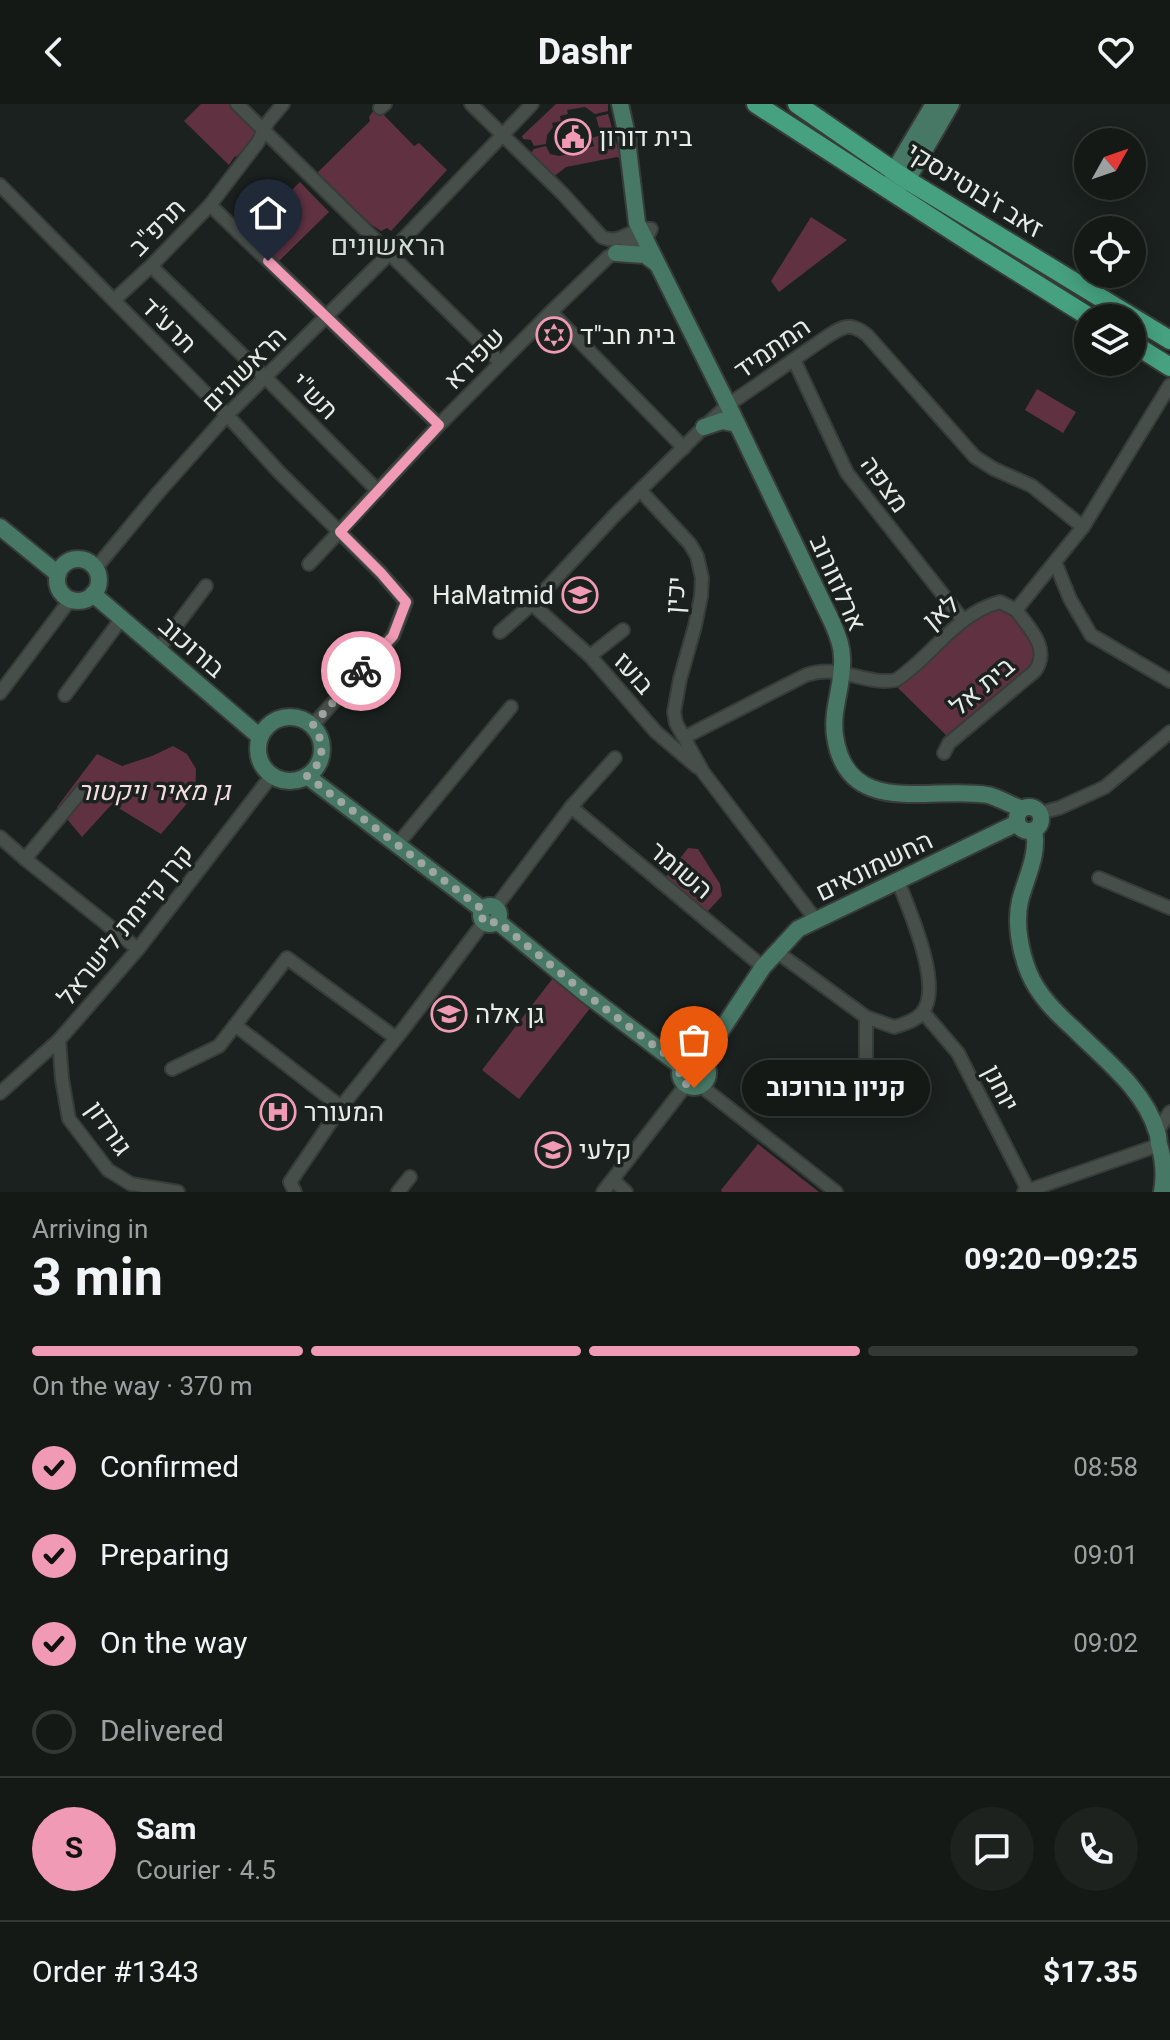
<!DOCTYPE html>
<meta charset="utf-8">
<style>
:root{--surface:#141916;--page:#1d221f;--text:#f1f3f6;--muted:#9da0a1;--line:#333835;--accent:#f09ab5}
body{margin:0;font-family:Georgia,Heebo,serif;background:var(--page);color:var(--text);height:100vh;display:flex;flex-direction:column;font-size:30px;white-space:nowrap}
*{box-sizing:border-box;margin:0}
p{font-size:26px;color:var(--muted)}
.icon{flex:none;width:44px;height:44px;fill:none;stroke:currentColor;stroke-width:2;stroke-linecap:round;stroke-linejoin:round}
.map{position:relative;height:1088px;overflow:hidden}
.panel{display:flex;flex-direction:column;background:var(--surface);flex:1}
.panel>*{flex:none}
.needle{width:52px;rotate:50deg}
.tools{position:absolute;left:1074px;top:24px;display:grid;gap:16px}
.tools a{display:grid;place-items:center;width:72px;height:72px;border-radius:50%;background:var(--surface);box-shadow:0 4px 20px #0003,0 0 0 2px var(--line);font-size:40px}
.pin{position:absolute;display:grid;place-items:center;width:68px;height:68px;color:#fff;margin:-82px -34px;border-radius:50% 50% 50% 0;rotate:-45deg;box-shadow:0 0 8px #0007}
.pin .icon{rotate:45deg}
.courier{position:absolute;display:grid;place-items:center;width:80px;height:80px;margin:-40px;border:6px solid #f09ab5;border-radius:50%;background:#fff;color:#222;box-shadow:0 2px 10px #0007}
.bubble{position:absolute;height:56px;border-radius:28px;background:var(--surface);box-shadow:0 4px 20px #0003,0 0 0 2px var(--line);font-size:26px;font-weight:700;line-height:56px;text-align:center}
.headline em{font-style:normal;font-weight:700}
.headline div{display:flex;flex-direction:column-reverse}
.headline{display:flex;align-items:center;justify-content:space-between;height:136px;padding:0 32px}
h1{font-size:52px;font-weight:700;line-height:60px}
.bar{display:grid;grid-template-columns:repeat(4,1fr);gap:12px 8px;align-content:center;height:96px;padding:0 32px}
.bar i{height:10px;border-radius:6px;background:var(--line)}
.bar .current{background:var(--accent)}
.bar p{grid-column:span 4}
.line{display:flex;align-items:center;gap:20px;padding:0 32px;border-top:2px solid var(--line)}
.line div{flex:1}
.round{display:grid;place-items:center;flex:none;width:84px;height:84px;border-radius:42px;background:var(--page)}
ol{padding:0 32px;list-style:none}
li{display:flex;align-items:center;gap:24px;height:88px}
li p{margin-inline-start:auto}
li .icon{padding:8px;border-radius:50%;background:var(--accent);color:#111;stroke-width:4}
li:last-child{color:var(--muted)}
li i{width:44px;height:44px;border:4px solid var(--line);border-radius:50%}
header{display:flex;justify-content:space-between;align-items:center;height:104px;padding:0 32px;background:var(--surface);font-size:36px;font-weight:700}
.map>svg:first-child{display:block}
</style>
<header><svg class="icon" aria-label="back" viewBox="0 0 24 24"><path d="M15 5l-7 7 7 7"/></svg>Dashr<svg class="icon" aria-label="heart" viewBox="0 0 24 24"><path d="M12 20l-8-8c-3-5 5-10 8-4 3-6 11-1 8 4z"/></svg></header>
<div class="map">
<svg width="1170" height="1088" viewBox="0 0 1170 1088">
<rect width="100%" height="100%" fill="#1a211e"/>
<g fill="#603241">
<polygon points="201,0 229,0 256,27 256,33 236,53 235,52 229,61 184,17"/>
<polygon points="556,0 608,0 608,7 595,10 585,3 567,6 568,10 560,12 561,17 552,19 553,23 547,31 546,40 534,42 531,36 523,35 522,32"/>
<polygon points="376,3 414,42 419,39 447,66 391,127 387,124 381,127 372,121 316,70 370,17 369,13"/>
<polygon points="608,10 621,55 617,53 566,63 553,73 530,50 534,45 546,42 550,50 559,52 564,51 594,42 592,34 601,31 596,13"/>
<polygon points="300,78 329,108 279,157 250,127"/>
<polygon points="811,113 847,136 779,188 771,177"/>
<polygon points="1037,285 1076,308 1063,329 1025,306"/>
<path d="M994,504C1016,505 1025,525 1037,542L1033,565L949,634L898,584L966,519Z"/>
<polygon points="173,642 187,650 196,665 195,690 161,730 112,700 82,733 57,703 97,650 122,662 152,652"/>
<polygon points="688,744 698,745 720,780 722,792 706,809 665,774"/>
<polygon points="553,874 591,903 519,995 482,966"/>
<polygon points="758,1040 819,1088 722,1088 721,1086"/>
</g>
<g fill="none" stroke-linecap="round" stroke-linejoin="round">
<defs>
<g id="street">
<polyline points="237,0 500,258"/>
<polyline points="380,4 385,0"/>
<polyline points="0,81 227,311 279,368 381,469 406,498 393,532 313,621"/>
<polyline points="210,101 439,321"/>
<polyline points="151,162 266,274 378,387"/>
<polyline points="114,196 151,162 210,101 258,38 268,18 283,0"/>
<polyline points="551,208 684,344"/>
<polyline points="794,256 847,369 963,516"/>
<polyline points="640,386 690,440 697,452 702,474 701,492 695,522 680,575 674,608 676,619 703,668 816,816"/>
<polyline points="1055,458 1070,495 1091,531 1170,577"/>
<path d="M309,460L439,321L551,208L608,153L646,135L651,125C631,122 622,142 602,133L563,90L471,0"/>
<polyline points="95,465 157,390 227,311 390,149 532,0"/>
<polyline points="532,500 590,552 656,628 697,663"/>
<path d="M500,528L532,500L614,412L704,323L728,301L825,234C842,223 849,217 867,231L975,353L994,365L1032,382L1083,423"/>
<polyline points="158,546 206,482"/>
<polyline points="590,552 623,526"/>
<polyline points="0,589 70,496"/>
<polyline points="65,591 122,514"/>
<path d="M685,633L806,571C840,559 865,582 896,576C933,552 955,510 1000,498L1016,506L1083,423L1170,281"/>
<path d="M944,649L949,639L1035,567C1051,544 1029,524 1016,506"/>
<polyline points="571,703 763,863"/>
<polyline points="1040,709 1059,704 1105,683 1170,628"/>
<polyline points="0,733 25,755 138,845"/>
<polyline points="397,741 511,603"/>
<polyline points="25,755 83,685"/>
<polyline points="1099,774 1170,804"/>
<polyline points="495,804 571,703 615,654"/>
<path d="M777,848L866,913L894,923C904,920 915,917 922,909C944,883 909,806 898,777"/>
<polyline points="923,908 958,949 1028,1086"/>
<polyline points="866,913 866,963"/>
<polyline points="235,921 341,1003"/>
<polyline points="59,936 62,975 69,1015 108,1066 131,1080 178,1088"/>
<polyline points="172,965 219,942 287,854 396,934"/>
<polyline points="701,982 836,1088"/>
<polyline points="0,989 59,936 138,845 272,671"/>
<polyline points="1157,1028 1170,1008"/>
<polyline points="613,1076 626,1088"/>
<polyline points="295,1088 290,1078 341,1003 405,923 484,818"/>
<polyline points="398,1088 410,1073"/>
<polyline points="603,1088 686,981"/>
<polyline points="1024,1088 1159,1041"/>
</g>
<g id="secondary">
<polyline points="620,0 628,36"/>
<path d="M626,28L637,119L728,301L832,518C837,529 842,541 842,553C844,580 831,605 835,632C847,716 933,681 988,691C999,694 1011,701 1022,705"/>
<polyline points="892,78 894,67 934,0"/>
<polyline points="898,82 907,76 951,0"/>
<polyline points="616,149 645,151 656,159"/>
<polyline points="704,323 722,317 737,320"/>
<polyline points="0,423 58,470"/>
<circle cx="78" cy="476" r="21"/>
<polyline points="93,490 260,633"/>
<circle cx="290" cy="645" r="32"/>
<polyline points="307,672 483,806"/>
<circle cx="1029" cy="715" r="12"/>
<path d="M1034,726C1039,751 1026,773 1020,797C1015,819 1020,847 1029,869C1038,891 1056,909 1074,925C1104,955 1145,986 1157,1028C1159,1032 1158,1036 1159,1040C1164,1057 1165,1071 1162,1088"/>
<circle cx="490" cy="811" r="9"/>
<polyline points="497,817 586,890 681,962"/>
<circle cx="694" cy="969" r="14"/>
<polyline points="701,957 763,863 798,825 1017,719"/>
</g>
<g id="primary">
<polyline points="756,0 971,139 1091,214"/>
<polyline points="797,0 907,76 1170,236"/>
<polyline points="1132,239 1170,263"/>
</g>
</defs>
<use href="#street" stroke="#373c3a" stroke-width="16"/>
<use href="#secondary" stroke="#373c3a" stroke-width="20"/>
<use href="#primary" stroke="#373c3a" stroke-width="22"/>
<use href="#street" stroke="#474f4b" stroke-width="12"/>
<use href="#secondary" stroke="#477866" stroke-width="16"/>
<use href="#primary" stroke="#46a181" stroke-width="18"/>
</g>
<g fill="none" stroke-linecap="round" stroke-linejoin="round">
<path stroke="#9fa5a2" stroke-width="8" stroke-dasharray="0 14.4" d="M361,567L313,621C326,640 324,658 307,672L483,806L481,811L484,818L489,820L497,817L586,890L681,962L679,971L682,978L694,984"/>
<polyline stroke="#f09ab5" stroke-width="10" points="268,157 439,321 340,428 381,469 406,498 393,532 361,567"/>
</g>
<defs>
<symbol id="civic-ring" viewBox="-11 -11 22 22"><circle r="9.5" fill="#1a211e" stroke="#f09ab5" stroke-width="1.5"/><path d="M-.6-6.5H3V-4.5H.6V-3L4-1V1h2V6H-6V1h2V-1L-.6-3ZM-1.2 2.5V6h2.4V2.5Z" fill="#f09ab5"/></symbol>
<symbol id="synagogue-ring" viewBox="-11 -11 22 22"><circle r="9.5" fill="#1a211e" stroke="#f09ab5" stroke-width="1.5"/><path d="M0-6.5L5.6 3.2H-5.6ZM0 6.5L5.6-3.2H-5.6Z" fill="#f09ab5"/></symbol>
<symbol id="school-ring" viewBox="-11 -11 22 22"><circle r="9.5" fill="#1a211e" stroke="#f09ab5" stroke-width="1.5"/><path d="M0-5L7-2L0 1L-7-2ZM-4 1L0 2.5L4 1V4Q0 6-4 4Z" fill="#f09ab5"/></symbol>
<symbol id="hospital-ring" viewBox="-11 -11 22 22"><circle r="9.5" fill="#1a211e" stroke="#f09ab5" stroke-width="1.5"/><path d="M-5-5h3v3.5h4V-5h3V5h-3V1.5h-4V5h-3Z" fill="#f09ab5"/></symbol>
</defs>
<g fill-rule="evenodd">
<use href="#civic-ring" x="553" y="13" width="40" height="40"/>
<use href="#synagogue-ring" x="534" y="211" width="40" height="40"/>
<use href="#school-ring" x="560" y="471" width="40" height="40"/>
<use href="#school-ring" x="429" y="890" width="40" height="40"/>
<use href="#hospital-ring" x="258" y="988" width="40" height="40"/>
<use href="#school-ring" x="533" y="1026" width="40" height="40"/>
</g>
<g text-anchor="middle" stroke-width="7" stroke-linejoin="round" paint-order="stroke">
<g font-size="26" fill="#e7ece9" stroke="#1a211e" text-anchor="start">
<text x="599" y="42">בית דורון</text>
<text x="580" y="240">בית חב"ד</text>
<text x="554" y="500" text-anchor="end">HaMatmid</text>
<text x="475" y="919">גן אלה</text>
<text x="304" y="1017">המעורר</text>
<text x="579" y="1055">קלעי</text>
</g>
<g font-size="26" fill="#e7ece9" stroke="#1a211e">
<text transform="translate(975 86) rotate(32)" y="9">זאב ז'בוטינסקי</text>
<text transform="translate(157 123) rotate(-46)" y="9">תרפ"ב</text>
<text transform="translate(169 221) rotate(45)" y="9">תרע"ד</text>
<text transform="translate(772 244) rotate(-35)" y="9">המתמיד</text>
<text transform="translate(474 254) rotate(-46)" y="9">שפירא</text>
<text transform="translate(244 265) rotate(-45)" y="9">הראשונים</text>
<text transform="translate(315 292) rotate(45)" y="9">תש"י</text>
<text transform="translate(885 380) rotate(54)" y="9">מצפה</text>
<text transform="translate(838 479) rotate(66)" y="9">ארלוזורוב</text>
<text transform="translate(675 491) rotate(-86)" y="9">יכין</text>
<text transform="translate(941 508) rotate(-39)" y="9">לאן</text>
<text transform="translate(192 543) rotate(41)" y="9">בורוכוב</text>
<text transform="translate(634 569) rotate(49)" y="9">בועז</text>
<text transform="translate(982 582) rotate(-40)" y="9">בית אל</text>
<text transform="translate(874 762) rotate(-26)" y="9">החשמונאים</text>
<text transform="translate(681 766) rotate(40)" y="9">השומר</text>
<text transform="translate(125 821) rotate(-51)" y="9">קרן קיימת לישראל</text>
<text transform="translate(1001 984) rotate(63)" y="9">יוחנן</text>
<text transform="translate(109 1024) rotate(55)" y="9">גורדון</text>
</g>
<g font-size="26" font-style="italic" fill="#f4dce3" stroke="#1a211e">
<text x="154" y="696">גן מאיר ויקטור</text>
</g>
<g font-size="28" fill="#d3dcd7" stroke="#1a211e">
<text x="388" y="151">הראשונים</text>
</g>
</g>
</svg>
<div class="tools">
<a><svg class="needle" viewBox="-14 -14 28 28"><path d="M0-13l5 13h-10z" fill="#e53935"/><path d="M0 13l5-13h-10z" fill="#9da0a1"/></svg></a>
<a><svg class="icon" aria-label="locate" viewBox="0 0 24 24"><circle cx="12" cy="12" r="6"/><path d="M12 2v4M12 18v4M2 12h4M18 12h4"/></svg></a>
<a><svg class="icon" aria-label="layers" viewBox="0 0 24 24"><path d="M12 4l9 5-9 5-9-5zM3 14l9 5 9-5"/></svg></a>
</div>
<div class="pin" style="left:694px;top:984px;background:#ea580c"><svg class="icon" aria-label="bag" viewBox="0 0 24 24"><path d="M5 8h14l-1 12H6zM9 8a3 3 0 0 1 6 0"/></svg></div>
<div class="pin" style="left:268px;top:157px;background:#1f2937"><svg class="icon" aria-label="home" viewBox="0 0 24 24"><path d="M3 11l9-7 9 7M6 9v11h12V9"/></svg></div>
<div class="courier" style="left:361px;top:567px"><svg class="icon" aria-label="bike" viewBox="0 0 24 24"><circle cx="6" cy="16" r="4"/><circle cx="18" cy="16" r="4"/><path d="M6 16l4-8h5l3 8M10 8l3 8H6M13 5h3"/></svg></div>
<div class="bubble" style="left:742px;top:956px;width:188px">קניון בורוכוב</div>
</div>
<section class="panel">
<div class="headline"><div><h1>3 min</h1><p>Arriving in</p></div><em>09:20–09:25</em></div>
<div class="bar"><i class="current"></i><i class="current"></i><i class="current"></i><i></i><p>On the way · 370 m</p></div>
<ol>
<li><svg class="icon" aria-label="check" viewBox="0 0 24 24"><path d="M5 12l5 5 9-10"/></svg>Confirmed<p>08:58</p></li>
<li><svg class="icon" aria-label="check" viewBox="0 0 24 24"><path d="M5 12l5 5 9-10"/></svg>Preparing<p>09:01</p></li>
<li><svg class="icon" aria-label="check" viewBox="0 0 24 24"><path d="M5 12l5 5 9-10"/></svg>On the way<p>09:02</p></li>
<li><i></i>Delivered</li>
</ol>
<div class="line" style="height:144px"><b class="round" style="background:var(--accent);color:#111">S</b><div><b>Sam</b><p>Courier · 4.5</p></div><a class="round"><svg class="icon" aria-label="chat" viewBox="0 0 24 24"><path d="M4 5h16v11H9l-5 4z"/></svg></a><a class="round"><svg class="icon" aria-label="phone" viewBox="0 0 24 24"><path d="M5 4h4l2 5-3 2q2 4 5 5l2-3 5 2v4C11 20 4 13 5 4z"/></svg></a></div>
<div class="line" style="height:104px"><div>Order #1343</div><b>$17.35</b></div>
</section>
